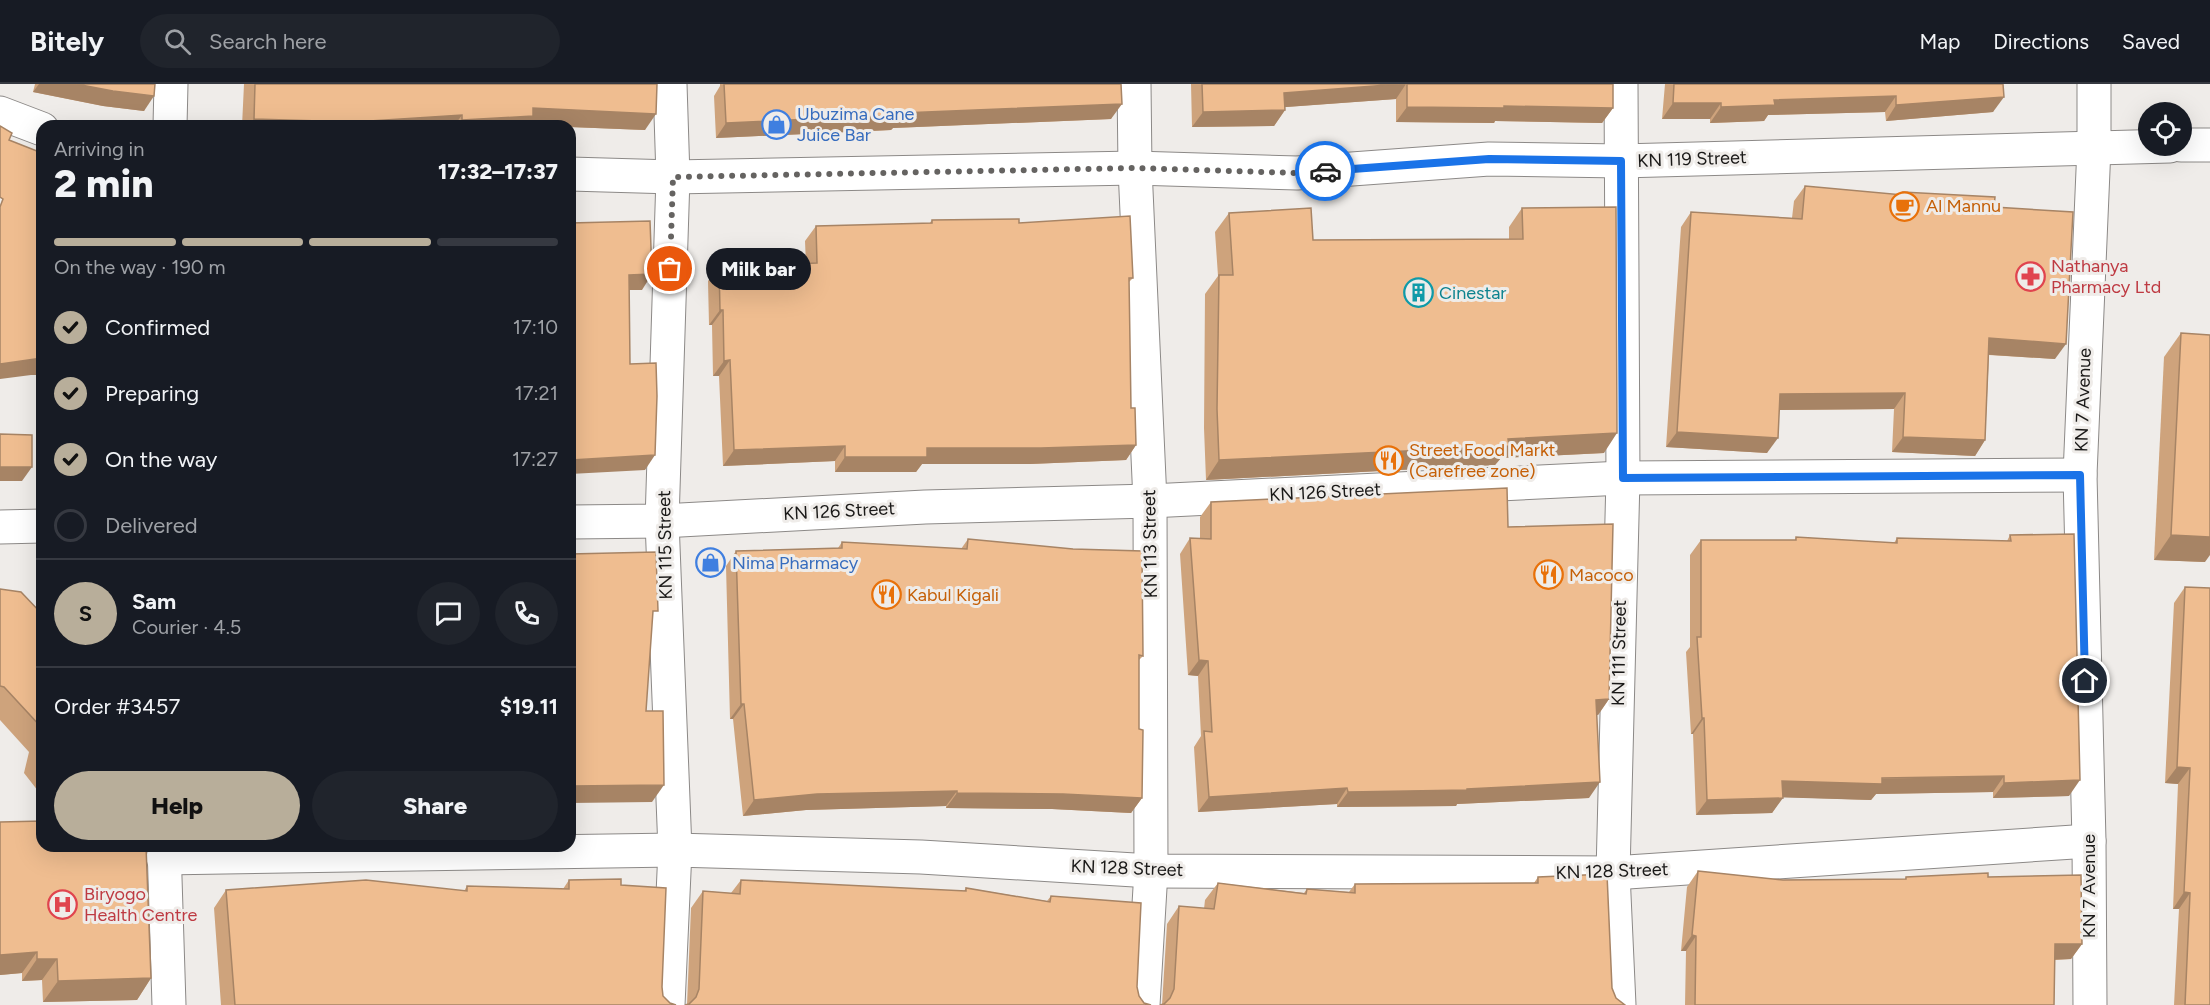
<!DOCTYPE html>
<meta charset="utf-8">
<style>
:root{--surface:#171b24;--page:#20242c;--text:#f1f3f6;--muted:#9ea1a6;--line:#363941;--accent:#b8ae9a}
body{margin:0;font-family:Figtree,sans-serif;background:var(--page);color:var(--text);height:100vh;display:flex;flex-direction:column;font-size:22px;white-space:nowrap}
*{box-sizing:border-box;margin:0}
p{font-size:20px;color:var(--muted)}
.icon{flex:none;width:33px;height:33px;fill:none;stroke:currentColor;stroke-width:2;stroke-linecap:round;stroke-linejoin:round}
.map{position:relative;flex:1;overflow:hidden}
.sheet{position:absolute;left:36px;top:36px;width:540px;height:732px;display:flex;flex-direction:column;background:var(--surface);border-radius:18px;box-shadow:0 6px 24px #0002}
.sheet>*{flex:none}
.fabs{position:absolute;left:2138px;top:18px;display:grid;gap:12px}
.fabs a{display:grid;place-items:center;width:54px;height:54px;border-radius:50%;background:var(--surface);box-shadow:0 6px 24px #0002;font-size:30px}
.pin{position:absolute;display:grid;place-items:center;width:51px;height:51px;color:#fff;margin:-26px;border:3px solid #fff;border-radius:50%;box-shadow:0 2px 6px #0007}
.courier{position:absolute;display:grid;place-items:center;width:60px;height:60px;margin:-30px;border:4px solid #1a73e8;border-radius:50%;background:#fff;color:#222;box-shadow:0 2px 8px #0007}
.bubble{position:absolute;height:42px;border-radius:21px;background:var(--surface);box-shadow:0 6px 24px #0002;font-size:20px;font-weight:800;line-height:42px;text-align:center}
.overview em{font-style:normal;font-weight:800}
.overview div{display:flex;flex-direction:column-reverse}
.overview{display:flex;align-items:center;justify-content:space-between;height:102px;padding:0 18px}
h1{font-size:39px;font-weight:800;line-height:45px}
.bar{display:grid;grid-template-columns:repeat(4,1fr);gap:9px 6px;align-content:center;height:72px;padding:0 18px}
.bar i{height:8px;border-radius:4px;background:var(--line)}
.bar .active{background:var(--accent)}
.bar p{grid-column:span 4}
.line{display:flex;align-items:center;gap:15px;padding:0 18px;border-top:2px solid var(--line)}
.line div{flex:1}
.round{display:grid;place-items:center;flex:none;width:63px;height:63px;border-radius:32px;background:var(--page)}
ol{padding:0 18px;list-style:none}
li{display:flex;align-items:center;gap:18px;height:66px}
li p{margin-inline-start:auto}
li .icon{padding:6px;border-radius:50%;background:var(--accent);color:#111;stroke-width:4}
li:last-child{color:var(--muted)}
li i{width:33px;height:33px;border:3px solid var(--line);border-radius:50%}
.primary-button{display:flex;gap:12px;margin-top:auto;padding:12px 18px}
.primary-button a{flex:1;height:69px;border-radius:36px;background:var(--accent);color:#111;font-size:24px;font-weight:800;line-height:69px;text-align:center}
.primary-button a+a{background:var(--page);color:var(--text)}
header{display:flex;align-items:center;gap:36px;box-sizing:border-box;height:84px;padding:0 30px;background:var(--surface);border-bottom:2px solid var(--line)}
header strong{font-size:28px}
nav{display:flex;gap:33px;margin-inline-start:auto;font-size:21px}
.search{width:420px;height:54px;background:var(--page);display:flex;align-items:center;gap:15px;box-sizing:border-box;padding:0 21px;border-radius:33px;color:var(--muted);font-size:22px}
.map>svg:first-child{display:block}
</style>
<header>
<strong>Bitely</strong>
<div class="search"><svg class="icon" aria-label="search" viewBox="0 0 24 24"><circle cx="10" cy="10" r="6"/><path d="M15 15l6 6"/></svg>Search here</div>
<nav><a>Map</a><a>Directions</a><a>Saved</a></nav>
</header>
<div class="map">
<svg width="2210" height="921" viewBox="0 0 2210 921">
<rect width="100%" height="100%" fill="#efece9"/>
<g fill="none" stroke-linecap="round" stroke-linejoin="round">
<defs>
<polyline id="pedestrian" points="570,438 662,437 925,423 1150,417 1623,394"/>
<g id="minor">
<polyline points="1134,0 1135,84 1150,417 1151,787 1143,921"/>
<polyline points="170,42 171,0"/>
<polyline points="1623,394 2080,391"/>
<polyline points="0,443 42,442"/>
<polyline points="164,762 169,921"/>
<polyline points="163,774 675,766 921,773 1151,787 1613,789 2089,757"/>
<polyline points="668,921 675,766 662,437 673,93 670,0"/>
<polyline points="1619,921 1613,789 1623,394 1621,0"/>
</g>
<polyline id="tertiary" points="2090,921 2089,757 2080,391 2094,63 2094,0"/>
<g id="secondary">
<polyline points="0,29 42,45"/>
<polyline points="2181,61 2210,61"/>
<polyline points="570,90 673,93 1135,84 1297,89 1489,75 1621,77 2170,62"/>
</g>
</defs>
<use href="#pedestrian" stroke="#8c8987" stroke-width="35"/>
<use href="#minor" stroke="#8c8987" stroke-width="35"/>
<use href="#tertiary" stroke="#8c8987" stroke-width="35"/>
<use href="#secondary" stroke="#8c8987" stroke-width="35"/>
<use href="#pedestrian" stroke="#fff" stroke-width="33"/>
<use href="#minor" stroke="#fff" stroke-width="33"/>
<use href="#tertiary" stroke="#fff" stroke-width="33"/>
<use href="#secondary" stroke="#fff" stroke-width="33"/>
</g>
<g fill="#cea37c">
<polygon points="35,0 155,0 144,27 103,22 33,8"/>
<polygon points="244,0 657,0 645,46 570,43 570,42 527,41 526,42 242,42"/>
<polygon points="720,0 1121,0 1111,35 893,44 891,46 716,54 714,12 720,2"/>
<polygon points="1191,0 1613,0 1613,24 1602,39 1495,37 1494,39 1396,38 1396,15 1285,23 1285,26 1274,42 1192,43"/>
<polygon points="1665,0 2003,0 1993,28 1886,37 1885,28 1768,31 1764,37 1710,39 1710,35 1662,35"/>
<polygon points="1805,102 1902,111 1903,108 1994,123 2055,275 1989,271 1985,356 1975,372 1892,368 1894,325 1779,326 1767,369 1666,363 1681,143 1691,128 1792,134 1794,117"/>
<polygon points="1522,124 1604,369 1501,374 1495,381 1206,396 1204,344 1205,210 1218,192 1215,148 1229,129 1313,156 1509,155 1509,143"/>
<polygon points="932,136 1019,139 1133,194 1129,198 1131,324 1136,361 1126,376 1030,380 922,380 916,388 835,388 835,377 723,382 719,292 713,292 712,241 709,241 708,197 719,182 806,180 805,157 816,142 929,140"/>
<polygon points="2181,249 2205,478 2154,476 2164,273"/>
<polygon points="1211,418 1508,443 1609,615 1598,631 1596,631 1589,714 1457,720 1456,722 1337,723 1337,720 1198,728 1194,663 1201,652 1198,592 1188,591 1180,470 1190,454 1200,455 1200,433"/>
<polygon points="2010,451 2069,712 1993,714 1993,708 1876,710 1871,716 1783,713 1772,729 1696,731 1693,650 1691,650 1686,568 1690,563 1690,471 1701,456 1795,456 1796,453 1894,459 1897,454 2007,457"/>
<polygon points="968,455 1143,572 1139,576 1139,645 1142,714 1131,729 1052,725 946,724 946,722 806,726 743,732 733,635 730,635 726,482 736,467 838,464 842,458 961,465"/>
<polygon points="2185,503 2210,921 2174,921 2179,825 2173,825 2178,700 2165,699 2174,519"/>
<polygon points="0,505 42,530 42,712 24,689 29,668 0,636"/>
<polygon points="0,738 151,894 137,916 43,918 42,896 22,897 22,889 0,891"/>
<polygon points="1698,787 1783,796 1905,795 1906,793 1988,793 2082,860 2071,875 2055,876 2054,921 1685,921 1686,867 1681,867 1687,803"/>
<polygon points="1607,790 1162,921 1167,840 1179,822 1204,825 1205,816 1218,799 1304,809 1307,805 1349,808 1355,800 1534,799 1538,793"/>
<polygon points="569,796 621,801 662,903 663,912 670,919 676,921 221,921 214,824 226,806 464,807 467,802 563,805"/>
<polygon points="741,796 964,807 966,804 1047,817 1051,812 1137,903 1139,912 1144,919 687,921 691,824 703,807 731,809"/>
</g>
<g fill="#a78465">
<polygon points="39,0 76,0 154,12 144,27 103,22 33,8"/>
<polygon points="1400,0 1406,0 1396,15 1273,24 1284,9"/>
<polygon points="1896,12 1885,28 1768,31 1764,37 1710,39 1721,23 1774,16"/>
<polygon points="2004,13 1993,28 1886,37 1896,21"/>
<polygon points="1673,19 1721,19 1710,35 1662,35"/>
<polygon points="1122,20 1111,35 893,44 891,46 716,54 726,39 902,29"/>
<polygon points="1504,22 1613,24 1602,39 1495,37 1494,39 1396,38 1407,23"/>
<polygon points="533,24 656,30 645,46 570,43 570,42 527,41 526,42 458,42 462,36"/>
<polygon points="1285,26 1274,42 1192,43 1203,28"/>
<polygon points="462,31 454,42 248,42 254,35"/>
<polygon points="652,190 642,206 619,206 629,191"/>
<polygon points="720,226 723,226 712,241 709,241"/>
<polygon points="1989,254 2066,260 2055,275 1978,270"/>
<polygon points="42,274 42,291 31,291 0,295 0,280"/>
<polygon points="730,276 719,292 713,292 724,277"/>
<polygon points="1905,309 1894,325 1770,326 1780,310"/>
<polygon points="1677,348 1778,354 1767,369 1666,363"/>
<polygon points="1617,349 1604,369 1501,374 1495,381 1206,396 1219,376 1508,355"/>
<polygon points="1903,353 1985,356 1975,372 1892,368"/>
<polygon points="1136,361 1126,376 1030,380 922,380 916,388 835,388 845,373 927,364"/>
<polygon points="845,362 835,377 723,382 734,366"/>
<polygon points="655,371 645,386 570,390 570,377 571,376"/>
<polygon points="0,383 32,383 22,397 0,397"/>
<polygon points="2171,451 2210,453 2210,471 2205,478 2154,476"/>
<polygon points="1199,576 1208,577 1198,592 1188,591"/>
<polygon points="1609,615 1598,631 1585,631 1596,616"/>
<polygon points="741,620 744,620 733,635 730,635"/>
<polygon points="1702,634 1704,634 1693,650 1691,650"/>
<polygon points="2177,683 2190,684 2178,700 2165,699"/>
<polygon points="2004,692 1993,708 1876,710 1871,716 1772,713 1782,697"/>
<polygon points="2080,696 2069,712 1993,714 2004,699"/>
<polygon points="1600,698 1589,714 1457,720 1456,722 1337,723 1348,708 1467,705"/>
<polygon points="664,701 652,718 570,719 570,702"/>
<polygon points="1347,704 1337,720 1198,728 1209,713"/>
<polygon points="957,707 946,722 806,726 743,732 754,716 817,710"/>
<polygon points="957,709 1063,710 1142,714 1131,729 1052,725 946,724"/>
<polygon points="1783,714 1772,729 1696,731 1707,716"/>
<polygon points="2184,808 2190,809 2179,825 2173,825"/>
<polygon points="1692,851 1696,852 1686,867 1681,867"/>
<polygon points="2055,860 2082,860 2071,875 2044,876"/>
<polygon points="37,868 22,889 0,891 0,871"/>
<polygon points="37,875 57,875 42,896 22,897"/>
<polygon points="151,894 137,916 43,918 58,897"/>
</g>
<g fill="#efbd90" stroke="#a78465" stroke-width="1.5">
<polygon points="76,0 155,0 154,12 113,7"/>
<polygon points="255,0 657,0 656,30 533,24 533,32 462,36 462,31 354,38 254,35"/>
<polygon points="724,0 1121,0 1122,20 902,29 902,31 726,39"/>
<polygon points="1202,0 1400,0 1284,9 1285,26 1203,28"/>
<polygon points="1407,0 1613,0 1613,24 1504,22 1504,24 1407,23"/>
<polygon points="1674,0 2003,0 2004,13 1896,21 1896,12 1774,16 1775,21 1721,23 1721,19 1673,19"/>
<polygon points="0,42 12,49 9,56 42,69 42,274 0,280 0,123 3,115 0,113"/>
<polygon points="1805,102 1903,111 1903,108 1995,113 1994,123 2073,128 2066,260 1989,254 1985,356 1903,353 1905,309 1780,310 1778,354 1677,348 1691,128 1802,135"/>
<polygon points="1616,123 1617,349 1508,355 1509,362 1219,376 1217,325 1219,191 1233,191 1229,129 1311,124 1313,156 1523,155 1522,124"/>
<polygon points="1130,132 1133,194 1129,194 1131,324 1135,324 1136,361 1041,364 927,364 927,373 845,373 845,362 734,366 730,276 724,277 723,226 720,226 719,182 817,179 816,142 932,139 932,136 1019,135 1019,139"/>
<polygon points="650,137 652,190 629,191 630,280 656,279 657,312 655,371 571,376 571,373 570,373 570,139"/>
<polygon points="2181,249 2210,251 2210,453 2171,451"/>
<polygon points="0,350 32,351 32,383 0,383"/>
<polygon points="1507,404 1508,443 1613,440 1609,615 1596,616 1600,698 1467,705 1467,706 1348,708 1347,704 1209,713 1204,647 1212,648 1208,577 1199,576 1190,454 1211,455 1211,418"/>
<polygon points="2074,450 2080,696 2004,699 2004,692 1882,694 1882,700 1782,697 1783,714 1707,716 1704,634 1702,634 1697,553 1701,553 1701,456 1796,456 1796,453 1897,459 1897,454 2011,457 2010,451"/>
<polygon points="968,455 1073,465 1142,467 1143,572 1139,571 1139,645 1143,646 1142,714 1063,710 957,709 957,707 817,710 754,716 744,620 741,620 736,467 842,464 842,458 967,465"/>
<polygon points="656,468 658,527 653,527 646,627 663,627 664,701 570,702 570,470"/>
<polygon points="2185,503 2210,504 2210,921 2185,921 2190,809 2184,808 2190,684 2177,683"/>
<polygon points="0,505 21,508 42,530 42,644 4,603 0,602"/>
<polygon points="42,655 42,672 39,668"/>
<polygon points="42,737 42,762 146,762 151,894 58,897 57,875 37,875 37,868 0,871 0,738"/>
<polygon points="1698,787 1783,796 1906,795 1906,793 1988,789 1988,793 2081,791 2082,860 2055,860 2054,921 1695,921 1696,852 1692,851"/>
<polygon points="1607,790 1612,904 1616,914 1625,921 1160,921 1164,920 1170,914 1174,905 1179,822 1214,825 1218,799 1306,810 1307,805 1355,809 1355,800 1538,799 1538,793"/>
<polygon points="621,795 621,801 666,804 662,903 663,912 670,919 676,921 235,921 226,806 366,796 467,807 467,802 569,805 569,796"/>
<polygon points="741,796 966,807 966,804 1050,818 1051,812 1141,819 1137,903 1139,912 1144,919 1151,921 685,921 689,920 696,913 699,905 703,807 740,810"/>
</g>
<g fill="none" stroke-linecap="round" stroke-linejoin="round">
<polyline stroke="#656361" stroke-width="6" stroke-dasharray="0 10.8" points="670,185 673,93 1135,84 1297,89 1325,87"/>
<polyline stroke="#1a73e8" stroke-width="8" points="1325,87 1489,75 1621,77 1623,394 2080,391 2085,597"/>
</g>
<defs>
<symbol id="shop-ring" viewBox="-11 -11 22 22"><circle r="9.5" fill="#efece9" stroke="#3f7fe0" stroke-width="1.5"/><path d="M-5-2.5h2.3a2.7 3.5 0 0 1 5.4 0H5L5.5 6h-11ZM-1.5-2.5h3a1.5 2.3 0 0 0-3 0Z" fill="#3f7fe0"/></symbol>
<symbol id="cafe-ring" viewBox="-11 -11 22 22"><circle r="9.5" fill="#efece9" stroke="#e8710a" stroke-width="1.5"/><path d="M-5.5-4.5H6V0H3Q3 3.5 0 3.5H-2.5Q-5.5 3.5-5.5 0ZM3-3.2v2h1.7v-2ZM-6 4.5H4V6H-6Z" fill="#e8710a"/></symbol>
<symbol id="pharmacy-ring" viewBox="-11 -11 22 22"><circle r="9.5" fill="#efece9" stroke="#e0444e" stroke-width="1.5"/><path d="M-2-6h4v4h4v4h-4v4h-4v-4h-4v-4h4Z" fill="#e0444e"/></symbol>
<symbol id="building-ring" viewBox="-11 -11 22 22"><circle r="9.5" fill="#efece9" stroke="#0f9aa8" stroke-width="1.5"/><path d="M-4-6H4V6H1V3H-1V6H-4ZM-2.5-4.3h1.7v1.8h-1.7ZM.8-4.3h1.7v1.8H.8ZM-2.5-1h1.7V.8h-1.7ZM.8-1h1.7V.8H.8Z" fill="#0f9aa8"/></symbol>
<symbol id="restaurant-ring" viewBox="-11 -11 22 22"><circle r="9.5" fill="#efece9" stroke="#e8710a" stroke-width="1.5"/><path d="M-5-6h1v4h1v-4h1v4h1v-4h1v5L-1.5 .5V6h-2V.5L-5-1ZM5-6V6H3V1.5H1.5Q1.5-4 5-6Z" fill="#e8710a"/></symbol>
<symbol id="hospital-ring" viewBox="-11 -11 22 22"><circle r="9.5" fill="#efece9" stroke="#e0444e" stroke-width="1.5"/><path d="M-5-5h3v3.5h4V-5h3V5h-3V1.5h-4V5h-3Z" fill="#e0444e"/></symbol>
</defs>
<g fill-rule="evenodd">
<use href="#shop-ring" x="760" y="24" width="33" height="33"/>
<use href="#cafe-ring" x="1888" y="106" width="33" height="33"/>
<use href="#pharmacy-ring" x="2014" y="176" width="33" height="33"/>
<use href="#building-ring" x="1402" y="192" width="33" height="33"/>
<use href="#restaurant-ring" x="1372" y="360" width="33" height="33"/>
<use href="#shop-ring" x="694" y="462" width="33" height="33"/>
<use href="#restaurant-ring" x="1532" y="474" width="33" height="33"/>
<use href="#restaurant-ring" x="870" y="494" width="33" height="33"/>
<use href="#hospital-ring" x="46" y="804" width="33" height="33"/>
</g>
<g text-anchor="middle" stroke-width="6" stroke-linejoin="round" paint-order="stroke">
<g font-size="18" fill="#366cbe" stroke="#efece9" text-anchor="start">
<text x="797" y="36">Ubuzima Cane<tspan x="797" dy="21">Juice Bar</tspan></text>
<text x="732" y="485">Nima Pharmacy</text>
</g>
<g font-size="18" fill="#1a1918" stroke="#efece9">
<text transform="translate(1692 75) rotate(-2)" y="6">KN 119 Street</text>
<text transform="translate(2083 316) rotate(-88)" y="6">KN 7 Avenue</text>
<text transform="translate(1325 408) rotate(-3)" y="6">KN 126 Street</text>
<text transform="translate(839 427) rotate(-3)" y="6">KN 126 Street</text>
<text transform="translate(1150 460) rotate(-91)" y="6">KN 113 Street</text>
<text transform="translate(665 461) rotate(-91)" y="6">KN 115 Street</text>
<text transform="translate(1619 569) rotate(-89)" y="6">KN 111 Street</text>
<text transform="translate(1127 784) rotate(2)" y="6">KN 128 Street</text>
<text transform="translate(1612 787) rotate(-2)" y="6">KN 128 Street</text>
<text transform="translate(2089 802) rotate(-90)" y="6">KN 7 Avenue</text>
</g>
<g font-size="18" fill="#c56008" stroke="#efece9" text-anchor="start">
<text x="1926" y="128">Al Mannu</text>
<text x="1409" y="372">Street Food Markt<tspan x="1409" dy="21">(Carefree zone)</tspan></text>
<text x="1569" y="497">Macoco</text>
<text x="907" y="517">Kabul Kigali</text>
</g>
<g font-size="18" fill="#be3a42" stroke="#efece9" text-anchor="start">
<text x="2051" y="188">Nathanya<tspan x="2051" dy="21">Pharmacy Ltd</tspan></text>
<text x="84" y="816">Biryogo<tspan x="84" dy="21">Health Centre</tspan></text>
</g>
<g font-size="18" fill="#0d838f" stroke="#efece9" text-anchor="start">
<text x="1439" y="215">Cinestar</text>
</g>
</g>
</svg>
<div class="fabs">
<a><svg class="icon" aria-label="locate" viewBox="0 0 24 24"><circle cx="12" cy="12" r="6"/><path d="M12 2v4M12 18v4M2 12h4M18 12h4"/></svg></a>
</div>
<div class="pin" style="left:670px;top:185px;background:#ea580c"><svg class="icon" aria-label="bag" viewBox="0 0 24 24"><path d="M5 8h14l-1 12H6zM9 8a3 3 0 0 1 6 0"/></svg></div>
<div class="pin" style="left:2085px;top:597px;background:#1f2937"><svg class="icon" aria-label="home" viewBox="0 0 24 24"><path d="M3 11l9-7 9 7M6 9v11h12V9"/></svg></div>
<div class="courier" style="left:1325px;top:87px"><svg class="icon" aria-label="car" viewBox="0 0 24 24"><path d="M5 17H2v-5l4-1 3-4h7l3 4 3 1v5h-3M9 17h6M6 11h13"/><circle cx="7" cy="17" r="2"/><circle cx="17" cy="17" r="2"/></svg></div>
<div class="bubble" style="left:706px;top:164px;width:105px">Milk bar</div>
<section class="sheet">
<div class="overview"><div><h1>2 min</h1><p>Arriving in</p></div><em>17:32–17:37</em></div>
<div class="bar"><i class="active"></i><i class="active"></i><i class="active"></i><i></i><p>On the way · 190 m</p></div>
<ol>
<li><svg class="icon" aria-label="check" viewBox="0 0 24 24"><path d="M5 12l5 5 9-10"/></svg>Confirmed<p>17:10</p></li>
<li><svg class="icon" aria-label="check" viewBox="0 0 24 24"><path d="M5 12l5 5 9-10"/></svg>Preparing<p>17:21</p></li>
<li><svg class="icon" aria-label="check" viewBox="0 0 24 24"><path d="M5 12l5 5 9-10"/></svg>On the way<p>17:27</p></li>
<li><i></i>Delivered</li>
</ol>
<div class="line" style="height:108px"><b class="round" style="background:var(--accent);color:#111">S</b><div><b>Sam</b><p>Courier · 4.5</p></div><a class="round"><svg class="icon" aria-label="chat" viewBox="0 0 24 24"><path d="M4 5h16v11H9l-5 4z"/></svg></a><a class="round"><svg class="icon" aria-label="phone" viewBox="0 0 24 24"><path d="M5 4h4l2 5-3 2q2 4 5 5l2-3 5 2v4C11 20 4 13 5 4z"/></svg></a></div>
<div class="line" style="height:78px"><div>Order #3457</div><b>$19.11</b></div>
<div class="primary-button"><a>Help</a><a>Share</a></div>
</section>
</div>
